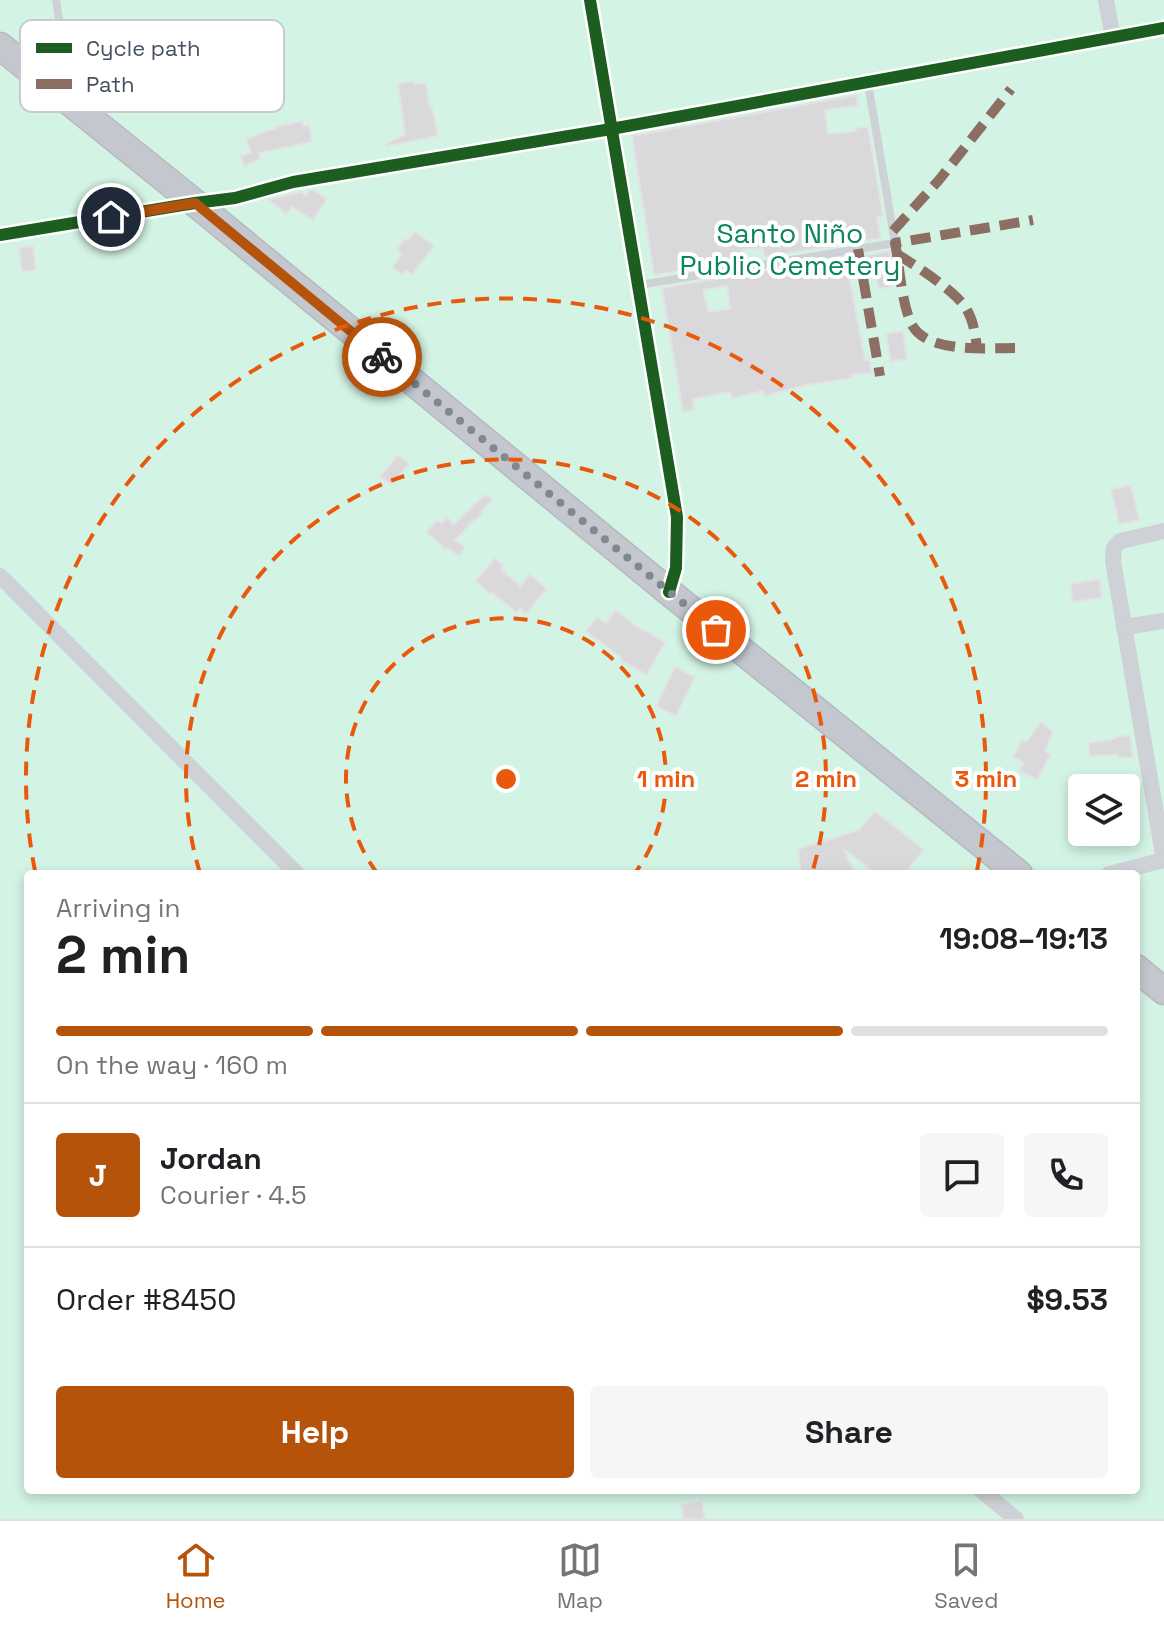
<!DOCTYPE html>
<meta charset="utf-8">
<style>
:root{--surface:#fff;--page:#f6f6f6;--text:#202124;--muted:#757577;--line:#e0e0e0;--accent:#b45309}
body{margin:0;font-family:"Space Grotesk",sans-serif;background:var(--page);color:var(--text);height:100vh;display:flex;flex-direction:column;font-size:30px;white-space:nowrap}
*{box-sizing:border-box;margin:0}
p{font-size:26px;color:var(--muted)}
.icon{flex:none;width:44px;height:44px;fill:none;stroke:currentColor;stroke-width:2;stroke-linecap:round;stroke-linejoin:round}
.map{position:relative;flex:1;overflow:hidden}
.panel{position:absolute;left:24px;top:870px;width:1116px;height:624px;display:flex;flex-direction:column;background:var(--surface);border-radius:8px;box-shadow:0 4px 12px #0003}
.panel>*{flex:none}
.buttons{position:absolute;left:1068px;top:774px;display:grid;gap:16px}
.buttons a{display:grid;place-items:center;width:72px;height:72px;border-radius:8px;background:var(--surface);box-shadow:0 4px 12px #0003;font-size:40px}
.pin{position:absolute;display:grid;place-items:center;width:68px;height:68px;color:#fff;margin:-34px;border:4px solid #fff;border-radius:50%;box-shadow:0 2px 8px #0007}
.courier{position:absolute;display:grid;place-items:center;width:80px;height:80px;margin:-40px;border:6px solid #b45309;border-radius:50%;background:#fff;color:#222;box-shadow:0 2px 10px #0007}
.head em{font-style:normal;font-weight:600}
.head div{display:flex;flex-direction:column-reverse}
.head{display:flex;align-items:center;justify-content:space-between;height:136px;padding:0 32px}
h1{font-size:52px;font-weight:600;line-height:60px}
.bar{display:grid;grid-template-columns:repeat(4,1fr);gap:12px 8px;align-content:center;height:96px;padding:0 32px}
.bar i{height:10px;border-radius:6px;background:var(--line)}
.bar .on{background:var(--accent)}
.bar p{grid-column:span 4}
.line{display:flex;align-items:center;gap:20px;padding:0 32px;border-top:2px solid var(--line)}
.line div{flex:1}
.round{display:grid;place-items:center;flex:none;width:84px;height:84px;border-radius:8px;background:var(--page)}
.primary-button{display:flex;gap:16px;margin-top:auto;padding:16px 32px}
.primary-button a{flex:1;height:92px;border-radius:8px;background:var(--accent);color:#fff;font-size:32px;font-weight:600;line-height:92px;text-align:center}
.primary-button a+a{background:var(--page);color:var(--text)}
.tabs{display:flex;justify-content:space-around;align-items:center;height:112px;border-top:2px solid var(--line);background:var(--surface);font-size:22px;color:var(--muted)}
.tabs a{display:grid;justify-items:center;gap:4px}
.tabs .on{color:var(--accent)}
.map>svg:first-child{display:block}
</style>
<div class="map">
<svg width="1164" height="1519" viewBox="0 0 1164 1519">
<rect width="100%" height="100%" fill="#f2f1f1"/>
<path fill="#d3f3e4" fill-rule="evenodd" d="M0,0H1164V1519H0ZM1082,788H1126V832H1082ZM28,874H1136V1490H28Z"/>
<g fill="#d9d9db" stroke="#e3e3e4" stroke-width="2" fill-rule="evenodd">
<polygon points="413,81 414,84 426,83 430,108 432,107 438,136 387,146 387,144 405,134 398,84"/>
<polygon points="857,95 858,106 825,110 828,134 856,131 855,128 868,127 883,216 877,218 881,238 764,257 763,248 741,250 743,261 654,275 632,136"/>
<polygon points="302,121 303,126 309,125 312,142 259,153 261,159 245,166 240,157 251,152 246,140 266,131 276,129 275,127"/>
<polygon points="310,190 313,190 327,199 313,220 292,207 286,214 269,200 301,192 306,196"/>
<polygon points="415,231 434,246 412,275 406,270 403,275 392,267 402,254 397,249 405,239 408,240"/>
<polygon points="33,246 36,270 22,272 19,248"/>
<polygon points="890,251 893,272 887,273 890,287 879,289 876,274 871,275 868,255"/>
<path d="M815,263L816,272L847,265L865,360H870L872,373L851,375L852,378L807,385L764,396L763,391L732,398L730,392L693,399L694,410L683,412L662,288ZM727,286L730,309L709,312L703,290Z"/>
<polygon points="903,331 907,359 891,362 886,334"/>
<polygon points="398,455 409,464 391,485 380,476"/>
<polygon points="1131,485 1139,520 1119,524 1111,489"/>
<polygon points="486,494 492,500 482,511 483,512 475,521 474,520 455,540 465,547 459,556 447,548 446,550 426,532 437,520 441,523 447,517 454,524"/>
<polygon points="495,558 504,566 501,569 520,586 530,574 547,589 526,614 520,608 517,613 492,592 490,594 475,581"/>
<polygon points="1099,579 1102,598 1072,602 1071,584"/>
<polygon points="616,610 636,626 665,642 647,675 621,661 622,658 586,631 597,617 606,623"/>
<polygon points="675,667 695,677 676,716 656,706"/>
<polygon points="1041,722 1053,732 1045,751 1051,754 1037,780 1019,771 1024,763 1013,757 1022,740 1026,742"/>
<polygon points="1130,735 1133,758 1118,757 1117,754 1090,757 1088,743 1115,739 1115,737"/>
<polygon points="875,811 924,850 904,874 876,874 844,849 855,874 801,874 798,849 859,830"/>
<polygon points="702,1501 705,1519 684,1519 681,1505"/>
</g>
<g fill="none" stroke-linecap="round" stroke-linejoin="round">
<defs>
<g id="trunk">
<polyline points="0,46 195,203 669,592 1019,874"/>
<polyline points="1136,968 1164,991"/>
</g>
</defs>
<use href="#trunk" stroke="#b5b9c1" stroke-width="29"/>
<g stroke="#ced1d5" stroke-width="8">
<polyline points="42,74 59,20 56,0"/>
<polyline points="639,285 895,243 868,83"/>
</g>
<g stroke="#ced1d5" stroke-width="16">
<polyline points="590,0 677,517 676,568 669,592"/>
<polyline points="1106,0 1113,38"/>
<polyline points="0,235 195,203 235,198 293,182 611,129 1164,28"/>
<polyline points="1164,531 1120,541 1114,548 1113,561 1164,860"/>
<polyline points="0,576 297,874"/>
<polyline points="1124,627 1164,621"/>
<polyline points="1109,874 1164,860"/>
<polyline points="981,1490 1016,1519"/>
</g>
<use href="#trunk" stroke="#c4c7ce" stroke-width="26"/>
<g stroke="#8d6e63" stroke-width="10" stroke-dasharray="20 10" stroke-linecap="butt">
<polyline points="893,231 939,180 1011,89"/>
<polyline points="858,249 880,376"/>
<path d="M897,254C916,266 957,292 967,310C974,322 975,335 977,347"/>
<path d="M1015,348C987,348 925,354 911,323C901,300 900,268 895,243L1033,220"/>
</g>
<defs>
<g id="cycleway">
<polyline points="590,0 677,517 676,568 669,592"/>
<polyline points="0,235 195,203 235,198 293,182 611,129 1164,28"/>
</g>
</defs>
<use href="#cycleway" stroke="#fff" stroke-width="17"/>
<use href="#cycleway" stroke="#1b5e20" stroke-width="12"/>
</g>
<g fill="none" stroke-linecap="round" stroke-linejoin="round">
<polyline stroke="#828893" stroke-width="8" stroke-dasharray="0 14.4" points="382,357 716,630"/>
<polyline stroke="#b45309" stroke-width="10" points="111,217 195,203 382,357"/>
</g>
<g fill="none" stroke="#e8590c" stroke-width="4" stroke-dasharray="14 10">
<path d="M377 873A160 160 0 1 1 635 873"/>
<path d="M200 873A320 320 0 1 1 812 873"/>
<path d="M35 871A480 480 0 1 1 977 871"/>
</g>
<g text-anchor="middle" stroke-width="8" stroke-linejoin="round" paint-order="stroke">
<g font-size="28" fill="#0c855a" stroke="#fff">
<text x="790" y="243">Santo Niño<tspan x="790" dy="32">Public Cemetery</tspan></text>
</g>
</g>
<rect x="20" y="20" width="264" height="92" rx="12" fill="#fff" stroke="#c7cacf" stroke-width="2"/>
<rect x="36" y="43" width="36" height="10" fill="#1b5e20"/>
<rect x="36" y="79" width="36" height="10" fill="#8d6e63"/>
<g font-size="22" fill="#455060">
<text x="86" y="56">Cycle path</text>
<text x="86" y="92">Path</text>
</g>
<circle cx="506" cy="779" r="12" fill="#e8590c" stroke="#fff" stroke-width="4"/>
<g font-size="24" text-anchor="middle" font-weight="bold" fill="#e8590c" stroke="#fff" stroke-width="8" stroke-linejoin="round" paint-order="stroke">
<text x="666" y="787">1 min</text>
<text x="826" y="787">2 min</text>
<text x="986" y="787">3 min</text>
</g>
</svg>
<div class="buttons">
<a><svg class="icon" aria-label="layers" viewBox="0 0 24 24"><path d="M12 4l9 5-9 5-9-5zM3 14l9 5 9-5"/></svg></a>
</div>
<div class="pin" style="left:716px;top:630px;background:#ea580c"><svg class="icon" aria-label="bag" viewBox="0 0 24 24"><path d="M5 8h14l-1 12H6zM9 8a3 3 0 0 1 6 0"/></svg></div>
<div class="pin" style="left:111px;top:217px;background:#1f2937"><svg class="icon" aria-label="home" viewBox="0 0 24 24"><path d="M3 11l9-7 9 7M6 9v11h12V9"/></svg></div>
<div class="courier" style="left:382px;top:357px"><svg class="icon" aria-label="bike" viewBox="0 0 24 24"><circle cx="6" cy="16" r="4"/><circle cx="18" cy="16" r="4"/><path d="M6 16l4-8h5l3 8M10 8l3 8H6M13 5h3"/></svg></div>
<section class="panel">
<div class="head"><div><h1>2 min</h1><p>Arriving in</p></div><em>19:08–19:13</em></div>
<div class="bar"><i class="on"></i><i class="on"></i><i class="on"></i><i></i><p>On the way · 160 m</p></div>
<div class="line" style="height:144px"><b class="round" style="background:var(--accent);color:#fff">J</b><div><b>Jordan</b><p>Courier · 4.5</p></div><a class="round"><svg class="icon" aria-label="chat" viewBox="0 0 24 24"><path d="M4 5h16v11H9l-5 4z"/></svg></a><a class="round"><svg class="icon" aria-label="phone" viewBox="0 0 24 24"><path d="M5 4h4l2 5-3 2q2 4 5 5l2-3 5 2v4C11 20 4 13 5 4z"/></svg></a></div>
<div class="line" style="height:104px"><div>Order #8450</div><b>$9.53</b></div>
<div class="primary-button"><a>Help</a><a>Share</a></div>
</section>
</div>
<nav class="tabs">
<a class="on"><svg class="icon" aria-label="home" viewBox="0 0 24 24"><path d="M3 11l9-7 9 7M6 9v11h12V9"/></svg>Home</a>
<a><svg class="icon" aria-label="map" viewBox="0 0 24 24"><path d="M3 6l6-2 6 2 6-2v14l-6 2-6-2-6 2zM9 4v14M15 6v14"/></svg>Map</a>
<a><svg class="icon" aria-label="saved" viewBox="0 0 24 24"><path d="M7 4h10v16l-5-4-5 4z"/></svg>Saved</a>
</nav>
